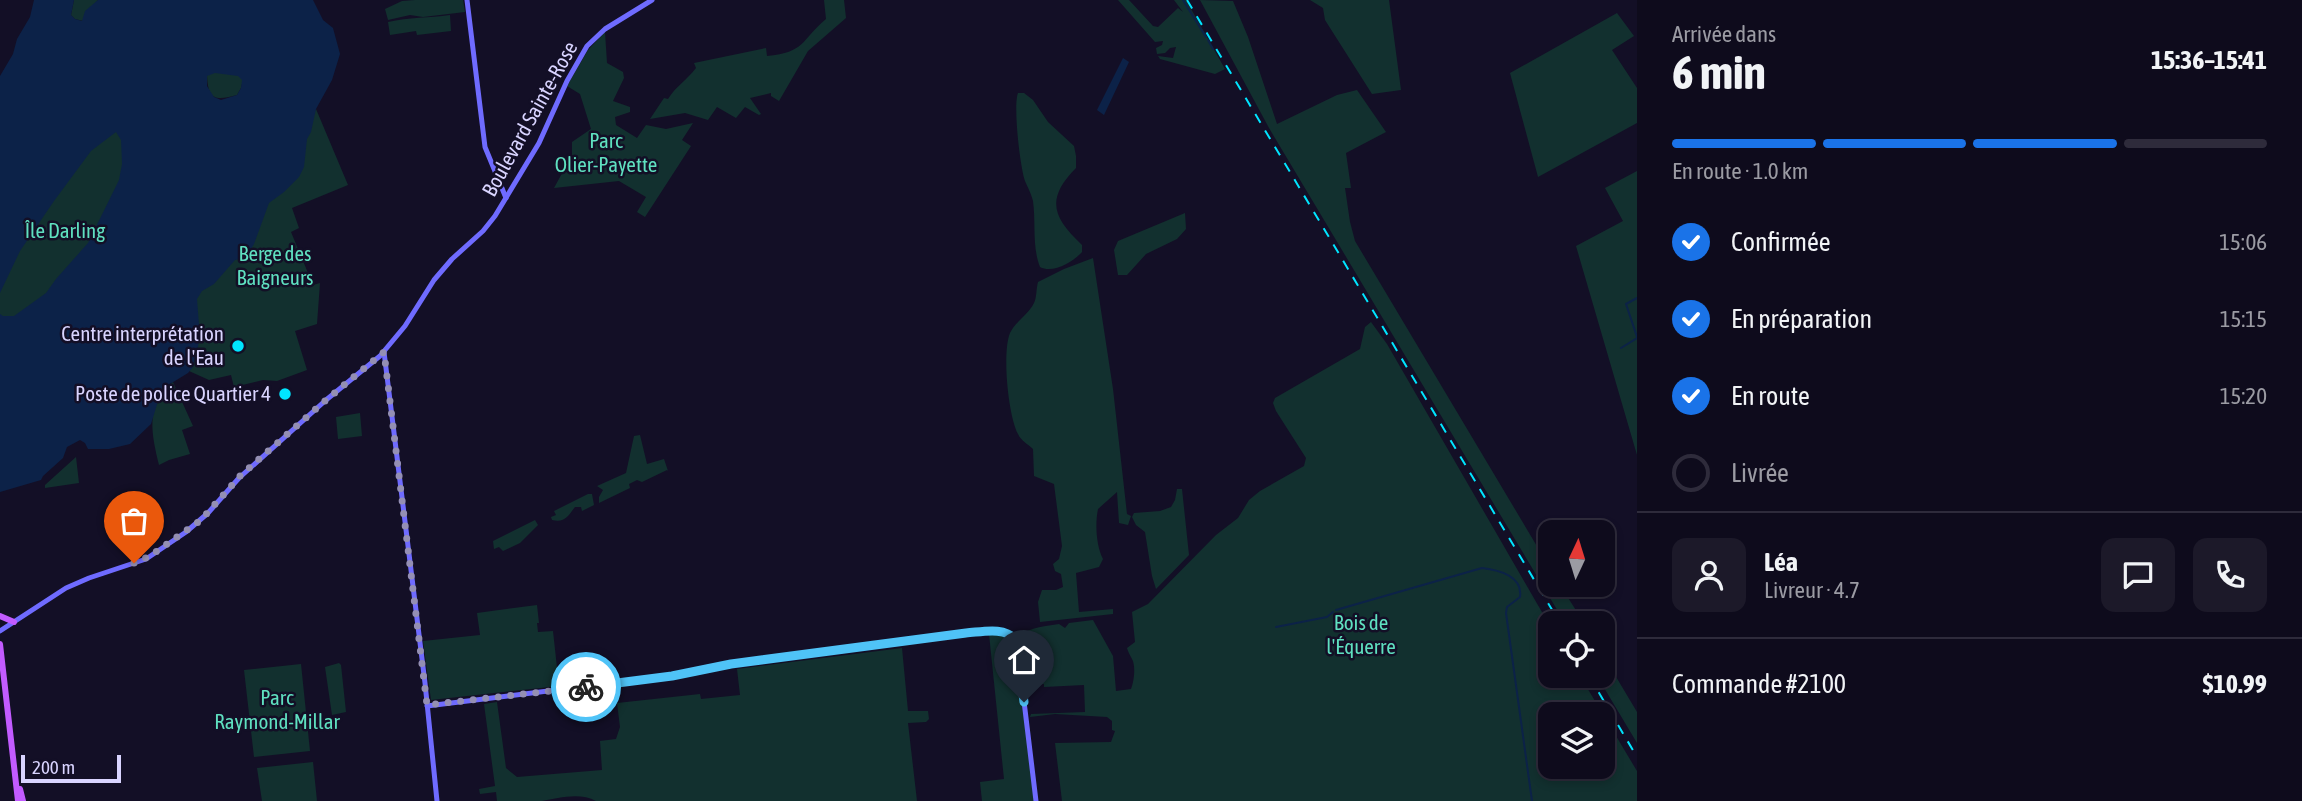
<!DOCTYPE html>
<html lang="fr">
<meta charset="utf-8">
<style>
:root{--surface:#0e0b1c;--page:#1c1929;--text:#f1f3f6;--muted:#9b9ba3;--line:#2e2b3b;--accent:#1a73e8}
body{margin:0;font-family:"Asap Condensed",sans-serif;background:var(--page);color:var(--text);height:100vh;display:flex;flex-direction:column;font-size:26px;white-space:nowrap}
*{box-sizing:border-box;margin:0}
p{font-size:23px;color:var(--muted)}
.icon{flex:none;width:38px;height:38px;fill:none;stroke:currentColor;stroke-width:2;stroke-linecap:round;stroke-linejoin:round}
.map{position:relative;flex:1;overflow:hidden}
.sheet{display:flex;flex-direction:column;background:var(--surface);width:665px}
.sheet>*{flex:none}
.needle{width:46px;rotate:4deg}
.fabs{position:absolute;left:1538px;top:520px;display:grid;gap:14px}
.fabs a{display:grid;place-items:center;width:77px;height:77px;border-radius:14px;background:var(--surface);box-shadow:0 4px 10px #0003,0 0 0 2px var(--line);font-size:35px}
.scale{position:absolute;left:21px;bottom:18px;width:100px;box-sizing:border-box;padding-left:7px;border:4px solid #d9d4ff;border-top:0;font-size:19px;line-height:24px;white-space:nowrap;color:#d9d4ff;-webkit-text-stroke:5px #130f26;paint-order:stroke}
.pin{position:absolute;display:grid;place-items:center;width:60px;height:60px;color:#fff;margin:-72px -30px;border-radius:50% 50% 50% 0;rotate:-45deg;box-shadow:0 0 7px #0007}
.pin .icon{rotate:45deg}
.courier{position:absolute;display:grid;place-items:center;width:70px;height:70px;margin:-35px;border:5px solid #4fc3f7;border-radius:50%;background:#fff;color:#222;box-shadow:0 2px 9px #0007}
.overview em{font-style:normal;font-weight:700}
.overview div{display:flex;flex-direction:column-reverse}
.overview{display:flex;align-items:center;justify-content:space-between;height:119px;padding:0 35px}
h1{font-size:46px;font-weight:700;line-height:52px}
.bar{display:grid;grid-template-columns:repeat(4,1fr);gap:10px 7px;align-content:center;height:84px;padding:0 35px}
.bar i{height:9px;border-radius:5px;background:var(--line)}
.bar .selected{background:var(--accent)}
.bar p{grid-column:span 4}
.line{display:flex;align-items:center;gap:18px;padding:0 35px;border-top:2px solid var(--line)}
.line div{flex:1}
.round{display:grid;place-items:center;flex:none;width:74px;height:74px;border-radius:14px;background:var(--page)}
ol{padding:0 35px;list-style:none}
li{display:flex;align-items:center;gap:21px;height:77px}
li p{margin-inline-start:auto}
li .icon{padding:7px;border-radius:50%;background:var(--accent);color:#fff;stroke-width:4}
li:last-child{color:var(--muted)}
li i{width:38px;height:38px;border:4px solid var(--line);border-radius:50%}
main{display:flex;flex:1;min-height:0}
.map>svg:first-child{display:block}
</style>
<main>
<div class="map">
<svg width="1637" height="801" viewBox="0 0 1637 801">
<rect width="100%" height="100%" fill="#130f26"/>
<g fill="#12302f" fill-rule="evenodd">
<polygon points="74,0 98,0 83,21 75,19 71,15"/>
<polygon points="415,0 463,0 465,12 423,17 410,15 388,20 385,9 402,1"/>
<path d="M824,0H844L846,18L808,51L779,101L771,96V93L750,98L761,114L759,115L745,107L736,118L717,107L708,120L685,113L650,119L664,98L668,99C676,86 687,80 696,68L694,63L766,48L767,56C806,52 800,41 826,19Z"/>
<polygon points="1118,0 1129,0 1153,26 1158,27 1178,8 1183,12 1174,0 1186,0 1225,69 1215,74 1160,59 1158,56 1173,58 1176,47 1170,48 1165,53 1157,54 1156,48 1162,45 1163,41 1155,42"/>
<polygon points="1200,0 1233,1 1248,37 1277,124 1337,95 1357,90 1386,132 1346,153 1351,188 1345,188 1350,222 1355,241 1550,568 1550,584 1560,585 1584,623 1565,623 1269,128"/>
<polygon points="1310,0 1389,0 1401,90 1372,94 1325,20 1323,8"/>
<polygon points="1617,13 1634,36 1612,50 1637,88 1637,123 1538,177 1510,73"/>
<path d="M450,15L451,31L417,35L416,31L390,35L388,22C409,17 429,18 450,15Z"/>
<polygon points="605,32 607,63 623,72 624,78 613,101 630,107 630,112 615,117 616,125 637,138 646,125 666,129 693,123 682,140 691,146 645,217 637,212 646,197 619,181 554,188 572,155 572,142 591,129 580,94 567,86 588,50"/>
<path d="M222,55L243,80L241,88L237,95C215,101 208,100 207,75L215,72Z"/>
<path d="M1018,93H1024L1033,100L1048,122L1074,146L1076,156V168C1045,199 1053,218 1082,245V252C1073,262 1053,274 1040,267C1032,247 1036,223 1033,201C1031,193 1028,188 1025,181C1020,166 1013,106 1018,93Z"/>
<polygon points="316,109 348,185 292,208 299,228 291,232 313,285 320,283 317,324 295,331 307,370 277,381 263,380 234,387 231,375 209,380 189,371 195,298"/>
<polygon points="117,125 127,136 127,165 92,246 59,282 15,322 0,321 0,277 82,155"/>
<polygon points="1637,171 1637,455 1576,246 1623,221 1605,188"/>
<polygon points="1185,213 1186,229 1177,239 1146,254 1127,275 1118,275 1114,250 1118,241"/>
<path d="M1093,258L1113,389L1127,514L1131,516L1128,525L1119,523L1117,492L1098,509C1095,524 1096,545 1103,559L1099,567L1076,573L1079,612L1113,609V614L1040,622L1038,602L1042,590H1056L1063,587L1061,574L1055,571L1053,564L1059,559L1062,546L1054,484L1034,476L1033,449C1028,444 1021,441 1018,434C1008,415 1002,352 1010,333C1016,321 1028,315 1034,303C1037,297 1036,289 1038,282L1064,269Z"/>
<path d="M1371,322L1387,344L1550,626V676H1580L1637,771V801H1062L1055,743L1111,742L1115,731L1112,730V721L1107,717L1055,714L1030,717L1031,714L1085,712L1084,685L1044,687V684L1024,686L1020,635C1032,627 1046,626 1059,624L1065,628L1069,623L1093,620L1113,656L1116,691L1131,689C1134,682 1136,666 1132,659C1130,655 1128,652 1127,648L1135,642L1132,612L1148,604L1216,535L1238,518L1249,500L1260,491L1304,466L1306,458L1276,411L1273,403L1275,398L1360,349L1365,327ZM1550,714H1603V766H1550Z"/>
<path d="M173,382L193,426L182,430L190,454L169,460L159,465C152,436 144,403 173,382Z"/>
<polygon points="360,413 362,436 338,439 336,417"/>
<polygon points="640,435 647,464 664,459 668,471 667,470 642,482 637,480 629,484 630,488 599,503 599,497 603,490 597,486 626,473 634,436"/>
<polygon points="76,457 79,483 45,488 45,485"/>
<polygon points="1177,489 1182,489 1189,555 1156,589 1152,576 1145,532 1136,525 1132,517 1134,513 1160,511 1171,507 1175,500"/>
<path d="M588,494H592L594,505L582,511L581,507H575C568,516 565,523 552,520L551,517L556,515L554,511Z"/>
<polygon points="535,520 538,525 520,543 503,551 499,547 494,549 493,541"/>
<polygon points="537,605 539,623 537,623 538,632 553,631 559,686 431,700 423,641 480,635 477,613"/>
<path d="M989,634C1002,634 1012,636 1016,649L1034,801H982L980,782L1004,779Z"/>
<path d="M902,648L908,711H928L929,719L926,722L908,723L917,801H596C580,792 558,798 542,801C528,801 511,801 497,801L496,792L480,794L479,789L495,786L484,704L497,702L506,768L517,777L602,770L600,741L616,739L620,727L617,703L700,694L701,699L740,695L737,669Z"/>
<polygon points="1603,655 1637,712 1637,743 1597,676 1603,676"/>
<polygon points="339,663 341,665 346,712 332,715 325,667"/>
<polygon points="301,664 310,751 254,757 244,670"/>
<polygon points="313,762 317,801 262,801 257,768"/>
</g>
<g fill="#0c2248" fill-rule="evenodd">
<path d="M34,0H74L71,15L75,19L82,21L85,11L98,0H313L323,20L333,28L340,54L332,80L316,109L311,132L307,139L304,167L299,177L284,192L269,203L254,244L248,254L240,259L235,260L214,284L202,291L197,299L200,338L193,367L188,373L170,384L159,398L151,424L130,444L109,449H88L85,443L80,440L67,447L63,458L43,476L41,480L0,492V314L3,316H14L46,293L56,279L88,243L119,180L122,164L121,140L116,132L91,151L54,201L20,251L0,293V76L13,54L17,39L30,17ZM215,73L238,76L242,80L241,88L237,95L221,100L214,97L207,86V76Z"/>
<polygon points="1123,58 1129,62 1104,115 1097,110"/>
</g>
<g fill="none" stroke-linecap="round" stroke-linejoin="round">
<g stroke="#0c2248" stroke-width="2">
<polyline points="1183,0 1206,37"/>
<polyline points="1208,40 1213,49"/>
<polyline points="1637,298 1626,304 1637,337"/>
<polyline points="1621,348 1637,338"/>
<path d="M1336,610L1482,568C1499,570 1523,576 1520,597L1507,607L1506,613L1532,801"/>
<polyline points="1276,627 1327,617 1333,612"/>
</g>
<g stroke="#6f6bff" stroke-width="5">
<polyline points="467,0 485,147 506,198"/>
<polyline points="384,352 425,683 437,801"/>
<polyline points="0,631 66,588 89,578 146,559 186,532 208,513 239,478 326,400 380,356 405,326 434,280 452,259 483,231 495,216 539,143 567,81 587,46 605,29 652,0"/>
<path d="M427,706L660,677L731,665L966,633C982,632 1008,626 1017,643L1036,801"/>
</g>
<g stroke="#c25bff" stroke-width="6">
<polyline points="0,616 14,622"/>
<polyline points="0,644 18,801"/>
<polyline points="20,789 23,801"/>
</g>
<g stroke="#00e5ff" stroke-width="2" stroke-dasharray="10 9" stroke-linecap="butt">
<polyline points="1187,0 1560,623"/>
<polyline points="1589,676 1637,757"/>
</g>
</g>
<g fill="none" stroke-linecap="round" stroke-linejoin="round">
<polyline stroke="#948fb3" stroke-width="7" stroke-dasharray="0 12.6" points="134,563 150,556 201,520 241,475 326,400 384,352 427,705 586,687"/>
<path stroke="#4fc3f7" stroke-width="9" d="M586,687L672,676L731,664L966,633C982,632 1004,626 1016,640L1024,702"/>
</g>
<g fill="#00e5ff" stroke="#130f26" stroke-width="2.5">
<circle cx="238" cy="346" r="7"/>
<circle cx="285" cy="394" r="7"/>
</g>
<g text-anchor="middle" stroke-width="5" stroke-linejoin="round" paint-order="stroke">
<g font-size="21" fill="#d9d4ff" stroke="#130f26">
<text transform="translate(530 119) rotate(-61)" y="7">Boulevard Sainte-Rose</text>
</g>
<g font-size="21" fill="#5fe0c0" stroke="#130f26">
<text x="606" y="148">Parc<tspan x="606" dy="24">Olier-Payette</tspan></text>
<text x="65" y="238">Île Darling</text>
<text x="275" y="261">Berge des<tspan x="275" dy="24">Baigneurs</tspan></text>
<text x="1361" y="630">Bois de<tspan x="1361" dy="24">l'Équerre</tspan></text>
<text x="277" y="705">Parc<tspan x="277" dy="24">Raymond-Millar</tspan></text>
</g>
<g font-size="21" fill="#d9d4ff" stroke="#130f26" text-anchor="end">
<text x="224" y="341">Centre interprétation<tspan x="224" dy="24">de l'Eau</tspan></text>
<text x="271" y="401">Poste de police Quartier 4</text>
</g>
</g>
</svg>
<div class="fabs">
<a><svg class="needle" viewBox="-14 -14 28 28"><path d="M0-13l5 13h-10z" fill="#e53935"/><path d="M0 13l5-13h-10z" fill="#9b9ba3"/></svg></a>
<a><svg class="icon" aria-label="locate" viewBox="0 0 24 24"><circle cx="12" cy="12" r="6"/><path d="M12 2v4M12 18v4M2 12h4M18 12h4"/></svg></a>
<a><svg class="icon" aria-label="layers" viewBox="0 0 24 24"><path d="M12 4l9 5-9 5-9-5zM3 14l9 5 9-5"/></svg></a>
</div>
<div class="scale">200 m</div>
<div class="pin" style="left:134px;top:563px;background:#ea580c"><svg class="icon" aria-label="bag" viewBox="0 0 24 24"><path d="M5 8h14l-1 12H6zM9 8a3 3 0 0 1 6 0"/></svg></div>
<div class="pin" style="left:1024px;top:702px;background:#1f2937"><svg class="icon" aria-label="home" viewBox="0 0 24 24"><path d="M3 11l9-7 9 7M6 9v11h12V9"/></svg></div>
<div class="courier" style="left:586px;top:687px"><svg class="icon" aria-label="bike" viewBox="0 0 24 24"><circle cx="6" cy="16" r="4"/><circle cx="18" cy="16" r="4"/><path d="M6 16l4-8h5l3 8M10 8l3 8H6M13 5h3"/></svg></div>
</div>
<section class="sheet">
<div class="overview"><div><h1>6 min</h1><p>Arrivée dans</p></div><em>15:36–15:41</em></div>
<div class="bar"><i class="selected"></i><i class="selected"></i><i class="selected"></i><i></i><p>En route · 1.0 km</p></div>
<ol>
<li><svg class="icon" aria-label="check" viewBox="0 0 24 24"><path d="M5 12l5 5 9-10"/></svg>Confirmée<p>15:06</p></li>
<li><svg class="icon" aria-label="check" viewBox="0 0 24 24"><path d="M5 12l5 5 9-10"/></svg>En préparation<p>15:15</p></li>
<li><svg class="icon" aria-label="check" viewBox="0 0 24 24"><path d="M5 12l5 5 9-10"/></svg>En route<p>15:20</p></li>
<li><i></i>Livrée</li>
</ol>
<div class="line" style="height:126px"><a class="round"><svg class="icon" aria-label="person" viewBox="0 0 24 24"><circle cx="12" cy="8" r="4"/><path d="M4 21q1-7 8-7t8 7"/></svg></a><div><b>Léa</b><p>Livreur · 4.7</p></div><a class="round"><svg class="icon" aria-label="chat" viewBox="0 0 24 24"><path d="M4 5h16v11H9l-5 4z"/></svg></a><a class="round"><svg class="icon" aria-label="phone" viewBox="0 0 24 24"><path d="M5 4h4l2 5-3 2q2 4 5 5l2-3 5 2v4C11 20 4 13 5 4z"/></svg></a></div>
<div class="line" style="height:91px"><div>Commande #2100</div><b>$10.99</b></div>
</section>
</main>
